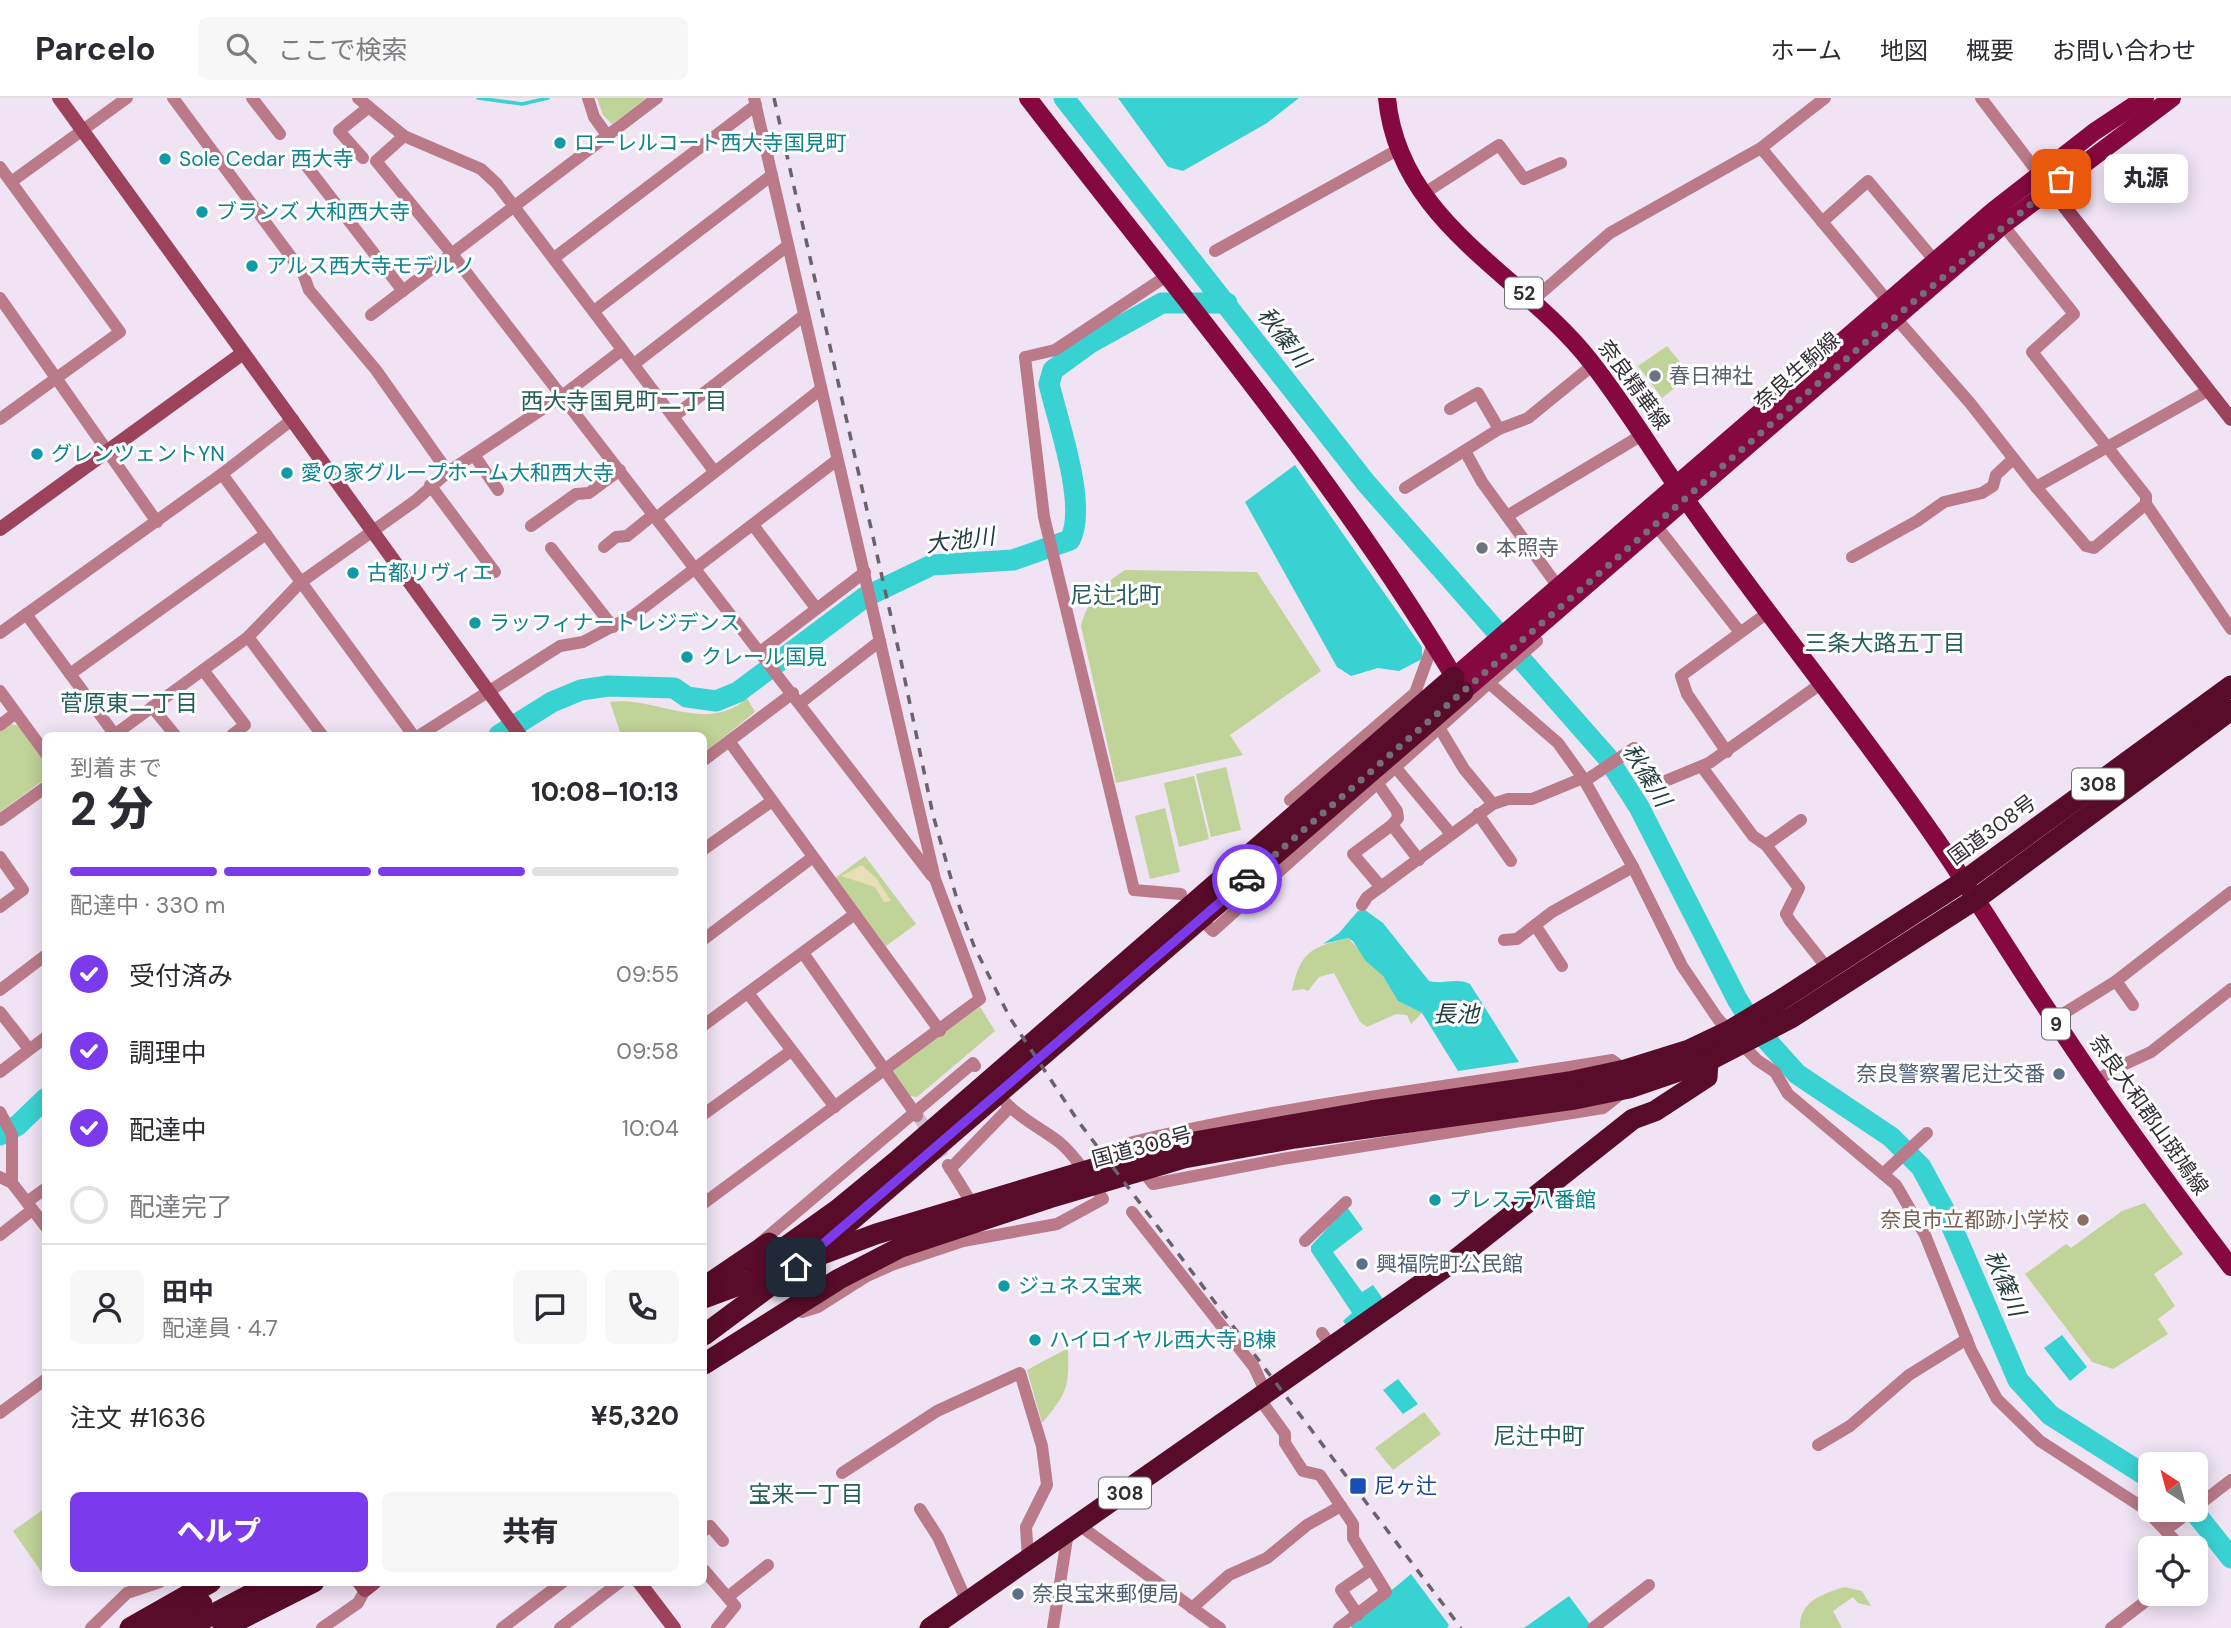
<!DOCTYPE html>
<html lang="ja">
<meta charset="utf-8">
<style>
:root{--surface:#fff;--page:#f7f7f7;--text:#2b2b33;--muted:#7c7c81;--line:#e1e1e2;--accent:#7c3aed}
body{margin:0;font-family:"DM Sans","Noto Sans JP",sans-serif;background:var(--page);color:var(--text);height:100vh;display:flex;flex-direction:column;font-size:26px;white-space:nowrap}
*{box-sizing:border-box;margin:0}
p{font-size:23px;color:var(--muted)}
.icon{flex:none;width:38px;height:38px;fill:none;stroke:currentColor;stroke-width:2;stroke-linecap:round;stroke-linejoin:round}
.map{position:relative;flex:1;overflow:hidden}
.drawer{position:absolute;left:42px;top:634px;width:665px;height:854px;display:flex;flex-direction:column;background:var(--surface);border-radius:10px;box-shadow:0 4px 18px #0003}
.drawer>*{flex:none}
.needle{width:46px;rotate:324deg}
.controls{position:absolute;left:2138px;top:1354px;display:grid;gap:14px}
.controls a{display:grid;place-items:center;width:70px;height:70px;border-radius:10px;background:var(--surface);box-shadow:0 4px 18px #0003;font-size:35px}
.pin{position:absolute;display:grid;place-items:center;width:60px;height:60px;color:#fff;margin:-30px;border-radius:14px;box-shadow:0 4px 10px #0006}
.courier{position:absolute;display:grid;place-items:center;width:70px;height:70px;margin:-35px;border:5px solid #7c3aed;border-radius:50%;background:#fff;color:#222;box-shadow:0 2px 9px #0007}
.bubble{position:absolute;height:49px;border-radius:10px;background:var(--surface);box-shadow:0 4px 18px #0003;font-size:23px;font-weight:800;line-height:49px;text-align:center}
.overview em{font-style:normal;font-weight:800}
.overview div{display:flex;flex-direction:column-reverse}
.overview{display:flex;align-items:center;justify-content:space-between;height:119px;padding:0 28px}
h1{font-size:46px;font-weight:800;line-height:52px}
.bar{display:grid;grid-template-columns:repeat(4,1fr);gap:10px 7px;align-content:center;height:84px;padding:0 28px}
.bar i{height:9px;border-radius:5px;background:var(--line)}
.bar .selected{background:var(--accent)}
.bar p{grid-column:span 4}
.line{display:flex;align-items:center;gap:18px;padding:0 28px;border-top:2px solid var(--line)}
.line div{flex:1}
.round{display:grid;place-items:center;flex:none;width:74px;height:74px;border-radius:10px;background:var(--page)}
ol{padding:0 28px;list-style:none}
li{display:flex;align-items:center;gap:21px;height:77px}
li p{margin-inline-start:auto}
li .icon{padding:7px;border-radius:50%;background:var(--accent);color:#fff;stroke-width:4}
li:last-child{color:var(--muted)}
li i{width:38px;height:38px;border:4px solid var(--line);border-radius:50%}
.action{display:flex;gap:14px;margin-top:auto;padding:14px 28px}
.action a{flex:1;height:80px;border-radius:10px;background:var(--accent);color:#fff;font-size:28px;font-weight:800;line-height:80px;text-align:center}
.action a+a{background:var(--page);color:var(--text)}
header{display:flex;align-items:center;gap:42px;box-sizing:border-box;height:98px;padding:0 35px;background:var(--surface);border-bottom:2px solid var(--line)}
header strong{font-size:33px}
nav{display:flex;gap:38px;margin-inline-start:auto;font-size:24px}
.search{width:490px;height:63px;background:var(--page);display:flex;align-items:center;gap:18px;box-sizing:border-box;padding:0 24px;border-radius:10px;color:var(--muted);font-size:26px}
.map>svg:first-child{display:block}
</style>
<header>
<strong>Parcelo</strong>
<div class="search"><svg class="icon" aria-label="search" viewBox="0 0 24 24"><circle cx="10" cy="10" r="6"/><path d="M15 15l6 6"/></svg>ここで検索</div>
<nav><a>ホーム</a><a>地図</a><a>概要</a><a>お問い合わせ</a></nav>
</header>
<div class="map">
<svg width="2231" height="1530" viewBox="0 0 2231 1530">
<rect width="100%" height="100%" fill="#efe3f4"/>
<g fill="#c0d398">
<polygon points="597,0 647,0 612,26 603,17"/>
<polygon points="1667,248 1687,273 1687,280 1662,300 1638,268"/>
<path d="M1125,472L1257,474L1321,573L1230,637L1243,657L1116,685L1081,528C1087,503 1103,486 1125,472Z"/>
<path d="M747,600L755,614L704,655V637H621L610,604C656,598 707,637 747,600Z"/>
<polygon points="10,626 20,628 46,663 45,681 0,714 0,633"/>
<polygon points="1226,669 1241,732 1211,739 1196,676"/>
<polygon points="1194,678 1209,741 1179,749 1164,685"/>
<polygon points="1165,710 1180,774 1150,781 1135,718"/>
<polygon points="865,758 916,826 886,848 835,780"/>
<path d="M1348,840L1383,878L1398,903L1422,915L1411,926L1407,917L1396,916L1367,929L1360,924L1334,875L1319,879L1308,893L1303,891L1292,893C1301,852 1311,850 1348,840Z"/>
<polygon points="980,909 995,933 917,999 910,998 891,973"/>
<polygon points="2145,1105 2183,1156 2154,1176 2175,1208 2158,1221 2168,1236 2113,1271 2092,1264 2025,1176 2066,1146 2071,1150 2122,1113"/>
<path d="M1068,1250C1069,1289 1068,1294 1042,1325L1027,1272Z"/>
<polygon points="1424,1314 1441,1336 1393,1372 1375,1350"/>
<polygon points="45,1410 45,1479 13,1433"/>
<path d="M1844,1489L1862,1493L1871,1508L1858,1505L1853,1499L1833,1513L1842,1530H1800C1799,1503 1823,1496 1844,1489Z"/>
</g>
<polygon fill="#e8dfb9" points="862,767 876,780 891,803 884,804 875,789 841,778"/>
<g fill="#39d2d3">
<polygon points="1118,0 1299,0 1267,25 1183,73 1168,69"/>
<polygon points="1295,367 1422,549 1422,561 1399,573 1378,570 1351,578 1337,569 1245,404"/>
<path d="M1365,812L1383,825L1429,883C1443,887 1456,879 1470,886L1519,964L1458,973L1422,915L1398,903L1383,878L1365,862L1353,843L1348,840L1323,846L1339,835L1358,813Z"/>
<polygon points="1347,1109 1363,1131 1333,1154 1362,1194 1373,1187 1383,1201 1346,1227 1343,1223 1352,1215 1311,1153 1311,1148"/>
<polygon points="2062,1237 2087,1269 2070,1283 2044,1250"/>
<polygon points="1398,1281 1418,1306 1403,1316 1383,1292"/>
<polygon points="1411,1476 1449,1527 1447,1530 1352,1530 1350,1527"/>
<polygon points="1569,1498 1589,1525 1587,1530 1524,1530"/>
</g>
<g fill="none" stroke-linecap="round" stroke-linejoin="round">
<polyline stroke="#39d2d3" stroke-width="3.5" points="478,0 522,6 548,0"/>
<g stroke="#39d2d3" stroke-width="21">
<polyline points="1064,0 1366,385 1607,659 1639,709 1737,901 1753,927 1797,976 1891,1039 1921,1069 1946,1115 2018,1282 2050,1317 2151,1381"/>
<path d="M499,637L552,604L581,592L608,588L674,590L687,599L716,603L738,594L865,499L932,467L1013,462L1070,442C1088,408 1058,324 1049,286L1053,272L1090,245L1162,205H1227"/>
<polyline points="0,1037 18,1027 46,1000"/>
<polyline points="2193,1412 2231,1460"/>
</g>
<polyline stroke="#c9bfce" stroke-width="12" stroke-dasharray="12 6" stroke-linecap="butt" points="918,1018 948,1067"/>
<g stroke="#ba7a89" stroke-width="12">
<polyline points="173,0 303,175 309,192 376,272 448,374"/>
<polyline points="252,0 280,36"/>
<polyline points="358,0 404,38 481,71 497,86 714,373"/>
<polyline points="588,0 594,19 607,37"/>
<polyline points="1981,0 2039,76"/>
<polyline points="404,38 376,63 452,156 932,778"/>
<polyline points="1761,50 1882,196 1901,226 1970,305 2036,389 2209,292"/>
<polyline points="363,60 339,33 369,9"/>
<polyline points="302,62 403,193"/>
<polyline points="0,69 11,84 127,0"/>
<polyline points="1423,96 1499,47 1524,81 1561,65"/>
<polyline points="1822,124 1868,83 1935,163"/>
<polyline points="2003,127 2074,216 2032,254 2146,398 2146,406 2231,531"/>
<polyline points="1215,153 1399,51"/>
<polyline points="554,160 756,7"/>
<polyline points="1165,179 1055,252 1025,259 1044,419 1134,792 1181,796"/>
<polyline points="0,200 157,424"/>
<polyline points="1533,202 1610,135 1761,50 1825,0"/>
<polyline points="594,213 772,77"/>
<polyline points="371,217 657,0"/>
<polyline points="634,266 786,149"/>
<polyline points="1450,311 1478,295 1499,331"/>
<polyline points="673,319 803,218"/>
<polyline points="0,321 120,234 11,84"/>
<polyline points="1465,353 1482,384 1559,490"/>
<polyline points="474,357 498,392"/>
<polyline points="222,376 293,321"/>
<polyline points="430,387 495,474"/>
<polyline points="2036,389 2086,448 2094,450 2146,406"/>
<polyline points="1405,390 1499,331 1528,320 1593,267"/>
<polyline points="1507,418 1642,337"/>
<polyline points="656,420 820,292"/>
<polyline points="1655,426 1739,533"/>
<polyline points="753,427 816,510"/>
<polyline points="531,428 576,396 589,395 620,372"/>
<polyline points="604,449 616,439 627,438 653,417"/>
<polyline points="551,450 613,529"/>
<polyline points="1852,459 1917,423 1944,404 1982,395 1993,388 1996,377 2013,361"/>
<polyline points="26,516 115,637"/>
<polyline points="0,535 222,376 413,637"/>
<polyline points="248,539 322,637"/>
<polyline points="1537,543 1489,585 1558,645 1583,680 1633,769 1682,868 1718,921 1757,962 1775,974 1788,996 1896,1087 1925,1137 1971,1252 1997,1301 2040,1343 2145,1411 2183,1451"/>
<polyline points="760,554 865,474"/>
<polyline points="203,572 245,627 232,637"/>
<polyline points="70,576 266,436"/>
<polyline points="0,593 46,656"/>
<polyline points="800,605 880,543"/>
<polyline points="152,609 175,637"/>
<polyline points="0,627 16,615"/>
<polyline points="1440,631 1464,671 1493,706"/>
<polyline points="114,637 248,539 301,484 415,403 448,374 562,298 622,252"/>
<polyline points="420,637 560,548 583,544 634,517 837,362"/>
<polyline points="729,643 940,933"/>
<polyline points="1727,654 1687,596 1681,578 1770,513"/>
<polyline points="704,662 793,595"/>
<polyline points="1702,669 1753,738 1766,747"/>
<polyline points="1396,670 1451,736"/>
<polyline points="1585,683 1634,650"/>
<polyline points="1378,686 1397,713 1398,720 1392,727"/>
<polyline points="1658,686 1709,665 1822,585"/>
<polyline points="1290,702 1415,595 1434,543"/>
<polyline points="1478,716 1511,763"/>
<polyline points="0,722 46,689"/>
<polyline points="1801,722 1766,747 1799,790 1786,816 1790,823 1828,871"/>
<polyline points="704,751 772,703"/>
<polyline points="0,759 23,792 0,809"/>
<polyline points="1381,789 1353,756 1392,727 1419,762"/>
<polyline points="1362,807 1367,799 1493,706 1508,701 1532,701 1583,680"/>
<polyline points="1535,827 1562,868"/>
<polyline points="1208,828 1213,833 1489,585"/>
<polyline points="704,841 813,759"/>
<polyline points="1504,842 1517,841 1552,814 1633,769"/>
<polyline points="803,855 917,1018"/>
<polyline points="2116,883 2133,907"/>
<polyline points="0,892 46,857"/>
<polyline points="748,895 835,1009"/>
<polyline points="0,914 29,951"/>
<polyline points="2053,922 2116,883 2231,794"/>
<polyline points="704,927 855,816"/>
<polyline points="0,974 46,939"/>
<polyline points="2097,983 2114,971 2151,954 2231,891"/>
<path d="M1623,994L1603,1010L1282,1061L1153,1086L1125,1050L1129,1045C1287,1006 1451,989 1612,962L1625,972"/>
<polyline points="0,1014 12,1037 12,1085"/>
<polyline points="704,1016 791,953"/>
<polyline points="948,1067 976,1112"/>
<polyline points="950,1071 1010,1009"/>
<polyline points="1884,1075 1927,1035"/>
<polyline points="0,1079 12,1085 46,1129"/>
<polyline points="27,1104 46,1090"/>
<polyline points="704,1105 980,901 935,781 754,0"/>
<polyline points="1132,1114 1254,1269 1266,1295"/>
<polyline points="0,1137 32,1112"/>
<polyline points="1305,1143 1346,1104"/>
<polyline points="760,1145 973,965 975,968"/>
<path d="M798,1210L802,1214L818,1209L867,1178L894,1166L963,1143L1057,1126L1103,1101C1089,1081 1077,1059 1059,1044C1041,1030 1022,1022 1006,1005"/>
<polyline points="1322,1235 1332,1249"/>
<polyline points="1259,1300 1285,1336 1285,1345 1303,1373 1320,1377 1353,1426 1353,1440 1386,1494 1339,1530"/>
<polyline points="0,1315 46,1281"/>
<polyline points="1818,1347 1850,1328 1909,1277 1967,1241"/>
<polyline points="842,1375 937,1313 1020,1275 1042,1348 1047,1387 1026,1429 1028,1461"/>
<polyline points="2196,1409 2231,1382"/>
<polyline points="920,1411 938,1439 967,1504"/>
<polyline points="1079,1427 1220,1530"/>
<polyline points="2167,1431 2192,1412"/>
<polyline points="704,1433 710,1428 723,1443"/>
<polyline points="704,1472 735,1508 717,1530"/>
<polyline points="729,1498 768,1467"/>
<polyline points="1192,1510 1229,1477 1267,1460 1307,1427 1341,1408"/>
<polyline points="1358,1517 1341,1492 1370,1472"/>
<polyline points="91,1530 127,1495 160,1484"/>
<polyline points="322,1530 358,1505 365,1492"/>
<polyline points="502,1530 563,1484"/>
<polyline points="560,1530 620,1484"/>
<polyline points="1053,1530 1068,1434"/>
<polyline points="1593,1530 1649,1487"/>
<polyline points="2111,1530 2155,1496"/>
</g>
<g stroke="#9d425c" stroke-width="14">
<polyline points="59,0 520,637"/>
<polyline points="2039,76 2231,321"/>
<polyline points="0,431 243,255"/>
<polyline points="359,1484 365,1492 375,1484"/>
<polyline points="639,1484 674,1530"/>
</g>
<g stroke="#85093e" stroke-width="18">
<path d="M1028,0C1177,194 1339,382 1463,594L2003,127L2172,0"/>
<path d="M1387,0C1399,126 1522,175 1591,264C1630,314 1662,369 1699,420C1775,527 1858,629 1933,737C1975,797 2012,860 2053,920C2109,1005 2169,1088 2231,1169"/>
<polyline points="1454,579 1994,112 2094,34 2145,0"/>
</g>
<g stroke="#590c29" stroke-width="21">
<polyline points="818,1151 1463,594"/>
<polyline points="756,1170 837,1112 899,1061 1454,579"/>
<polyline points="704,1189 769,1145"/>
<polyline points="704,1200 876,1136 1166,1049 1371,1013 1569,984 1625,972 1689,952 1729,933 1779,903 1964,783 2231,588"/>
<polyline points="704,1237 790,1173"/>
<polyline points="704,1266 839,1181 901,1149 1049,1100 1184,1060 1295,1040 1575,1001 1629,990 1708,963 1791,920 1976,801 2231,612"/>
<polyline points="130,1530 211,1484"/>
<polyline points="158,1530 202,1506"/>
<polyline points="187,1530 274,1484"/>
<polyline points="223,1530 314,1484"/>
<polyline points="930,1530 1450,1166 1633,1021 1655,1013 1707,979 1708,963"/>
</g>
<polyline stroke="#6a636c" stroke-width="3.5" stroke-dasharray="9 9" stroke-linecap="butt" points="774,0 901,563 933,717 958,805 974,848 1010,920 1078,1023 1461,1530"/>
</g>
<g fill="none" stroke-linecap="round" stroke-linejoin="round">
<polyline stroke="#756d77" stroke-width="7" stroke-dasharray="0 12.6" points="1247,781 1876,235 2061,81"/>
<polyline stroke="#7c3aed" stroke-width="9" points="796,1169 1247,781"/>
</g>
<g fill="#0f9aa8" stroke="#fff" stroke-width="2.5">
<circle cx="560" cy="45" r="7"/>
<circle cx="165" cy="61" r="7"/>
<circle cx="202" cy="114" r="7"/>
<circle cx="252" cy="168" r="7"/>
<circle cx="37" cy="356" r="7"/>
<circle cx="287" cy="375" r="7"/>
<circle cx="353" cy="475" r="7"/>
<circle cx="475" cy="525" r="7"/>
<circle cx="687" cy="559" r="7"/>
<circle cx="1435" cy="1102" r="7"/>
<circle cx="1004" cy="1188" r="7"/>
<circle cx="1035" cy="1242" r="7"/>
</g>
<g fill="#6b7280" stroke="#fff" stroke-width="2.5">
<circle cx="1655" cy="278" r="7"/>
<circle cx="1482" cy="450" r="7"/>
</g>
<g fill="#5c6f8a" stroke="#fff" stroke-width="2.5">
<circle cx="2059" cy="976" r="7"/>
<circle cx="1362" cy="1166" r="7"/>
<circle cx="1018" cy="1496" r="7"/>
</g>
<circle fill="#8d6e63" stroke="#fff" stroke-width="2.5" cx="2083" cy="1122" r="7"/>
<rect fill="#1a4fb4" stroke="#fff" stroke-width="2.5" x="1349" y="1379" width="18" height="18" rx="3.5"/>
<g text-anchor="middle" stroke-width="6" stroke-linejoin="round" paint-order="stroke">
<g fill="#fff" stroke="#706d71" stroke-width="2">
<rect x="1505" y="179.5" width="38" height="31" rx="5"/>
<rect x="2072" y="670.5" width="52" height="31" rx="5"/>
<rect x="2042" y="910.5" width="28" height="31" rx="5"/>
<rect x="1099" y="1379.5" width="52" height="31" rx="5"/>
</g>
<g font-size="19" font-weight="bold" fill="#332e34">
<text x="1524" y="202">52</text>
<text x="2098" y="693">308</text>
<text x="2056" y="933">9</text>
<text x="1125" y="1402">308</text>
</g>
<g font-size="21" fill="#0d838f" stroke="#fff" text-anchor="start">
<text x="574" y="52">ローレルコート西大寺国見町</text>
<text x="179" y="68">Sole Cedar 西大寺</text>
<text x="216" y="121">ブランズ 大和西大寺</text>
<text x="266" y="175">アルス西大寺モデルノ</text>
<text x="51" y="363">グレンツェントYN</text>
<text x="301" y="382">愛の家グループホーム大和西大寺</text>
<text x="367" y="482">古都リヴィエ</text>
<text x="489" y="532">ラッフィナートレジデンス</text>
<text x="701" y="566">クレール国見</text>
<text x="1449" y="1109">プレステ八番館</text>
<text x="1018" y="1195">ジュネス宝来</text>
<text x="1049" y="1249">ハイロイヤル西大寺 B棟</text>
</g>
<g font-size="21" fill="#332e34" stroke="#fff">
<text transform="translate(1797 273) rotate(-41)" y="7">奈良生駒線</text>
<text transform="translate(1634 287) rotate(54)" y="7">奈良精華線</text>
<text transform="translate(1992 732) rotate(-36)" y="7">国道308号</text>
<text transform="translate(2149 1017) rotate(55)" y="7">奈良大和郡山斑鳩線</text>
<text transform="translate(1142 1049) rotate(-15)" y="7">国道308号</text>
</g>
<g font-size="21" fill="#5b616d" stroke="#fff" text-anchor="start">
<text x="1669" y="285">春日神社</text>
<text x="1496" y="457">本照寺</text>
</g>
<g font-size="21" fill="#4e5e75" stroke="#fff" text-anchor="start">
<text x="2045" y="983" text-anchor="end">奈良警察署尼辻交番</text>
<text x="1376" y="1173">興福院町公民館</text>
<text x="1032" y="1503">奈良宝来郵便局</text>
</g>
<g font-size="21" fill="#785e54" stroke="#fff" text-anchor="end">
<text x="2069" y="1129">奈良市立都跡小学校</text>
</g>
<g font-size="21" fill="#164399" stroke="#fff" text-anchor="start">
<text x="1374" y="1395">尼ヶ辻</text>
</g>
<g font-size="23" font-style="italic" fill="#243d3d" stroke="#fff">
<text transform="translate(1284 239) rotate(52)" y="8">秋篠川</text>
<text transform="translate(960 442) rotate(-7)" y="8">大池川</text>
<text transform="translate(1647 677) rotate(58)" y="8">秋篠川</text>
<text x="1456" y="924">長池</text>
<text transform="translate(2005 1185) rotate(67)" y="8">秋篠川</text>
</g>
<g font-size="23" fill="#265f59" stroke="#fff">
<text x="624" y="311">西大寺国見町二丁目</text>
<text x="1116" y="505">尼辻北町</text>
<text x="1885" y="553">三条大路五丁目</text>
<text x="129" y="613">菅原東二丁目</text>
<text x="1539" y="1346">尼辻中町</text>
<text x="806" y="1404">宝来一丁目</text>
</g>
</g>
</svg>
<div class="controls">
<a><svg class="needle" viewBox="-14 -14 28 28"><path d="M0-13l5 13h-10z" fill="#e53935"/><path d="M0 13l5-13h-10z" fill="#7c7c81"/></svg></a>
<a><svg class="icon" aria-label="locate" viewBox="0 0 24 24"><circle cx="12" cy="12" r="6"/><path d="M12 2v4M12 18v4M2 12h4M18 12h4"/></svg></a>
</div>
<div class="pin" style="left:2061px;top:81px;background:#ea580c"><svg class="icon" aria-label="bag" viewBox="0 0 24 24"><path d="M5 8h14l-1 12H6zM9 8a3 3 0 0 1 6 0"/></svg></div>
<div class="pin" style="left:796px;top:1169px;background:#1f2937"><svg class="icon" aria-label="home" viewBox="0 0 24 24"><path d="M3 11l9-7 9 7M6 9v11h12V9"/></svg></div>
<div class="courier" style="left:1247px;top:781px"><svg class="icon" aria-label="car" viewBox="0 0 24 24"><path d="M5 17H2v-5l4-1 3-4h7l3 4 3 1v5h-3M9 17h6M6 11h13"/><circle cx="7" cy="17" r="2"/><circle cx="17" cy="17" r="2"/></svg></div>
<div class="bubble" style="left:2104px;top:56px;width:84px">丸源</div>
<section class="drawer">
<div class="overview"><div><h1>2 分</h1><p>到着まで</p></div><em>10:08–10:13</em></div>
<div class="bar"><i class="selected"></i><i class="selected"></i><i class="selected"></i><i></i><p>配達中 · 330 m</p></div>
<ol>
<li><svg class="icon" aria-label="check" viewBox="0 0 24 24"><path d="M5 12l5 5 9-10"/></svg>受付済み<p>09:55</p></li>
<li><svg class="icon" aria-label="check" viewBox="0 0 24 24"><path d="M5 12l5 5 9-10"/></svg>調理中<p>09:58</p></li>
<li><svg class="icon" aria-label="check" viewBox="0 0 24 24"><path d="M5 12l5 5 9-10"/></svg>配達中<p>10:04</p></li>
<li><i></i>配達完了</li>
</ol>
<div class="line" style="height:126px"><a class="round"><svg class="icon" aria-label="person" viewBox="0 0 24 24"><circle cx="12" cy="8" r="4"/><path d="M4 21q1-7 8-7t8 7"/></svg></a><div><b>田中</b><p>配達員 · 4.7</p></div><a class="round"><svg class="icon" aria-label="chat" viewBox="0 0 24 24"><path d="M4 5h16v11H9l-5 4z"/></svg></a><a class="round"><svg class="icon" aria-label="phone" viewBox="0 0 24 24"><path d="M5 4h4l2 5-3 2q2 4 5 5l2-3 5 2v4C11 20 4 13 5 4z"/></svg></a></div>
<div class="line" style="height:91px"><div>注文 #1636</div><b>¥5,320</b></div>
<div class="action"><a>ヘルプ</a><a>共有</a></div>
</section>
</div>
